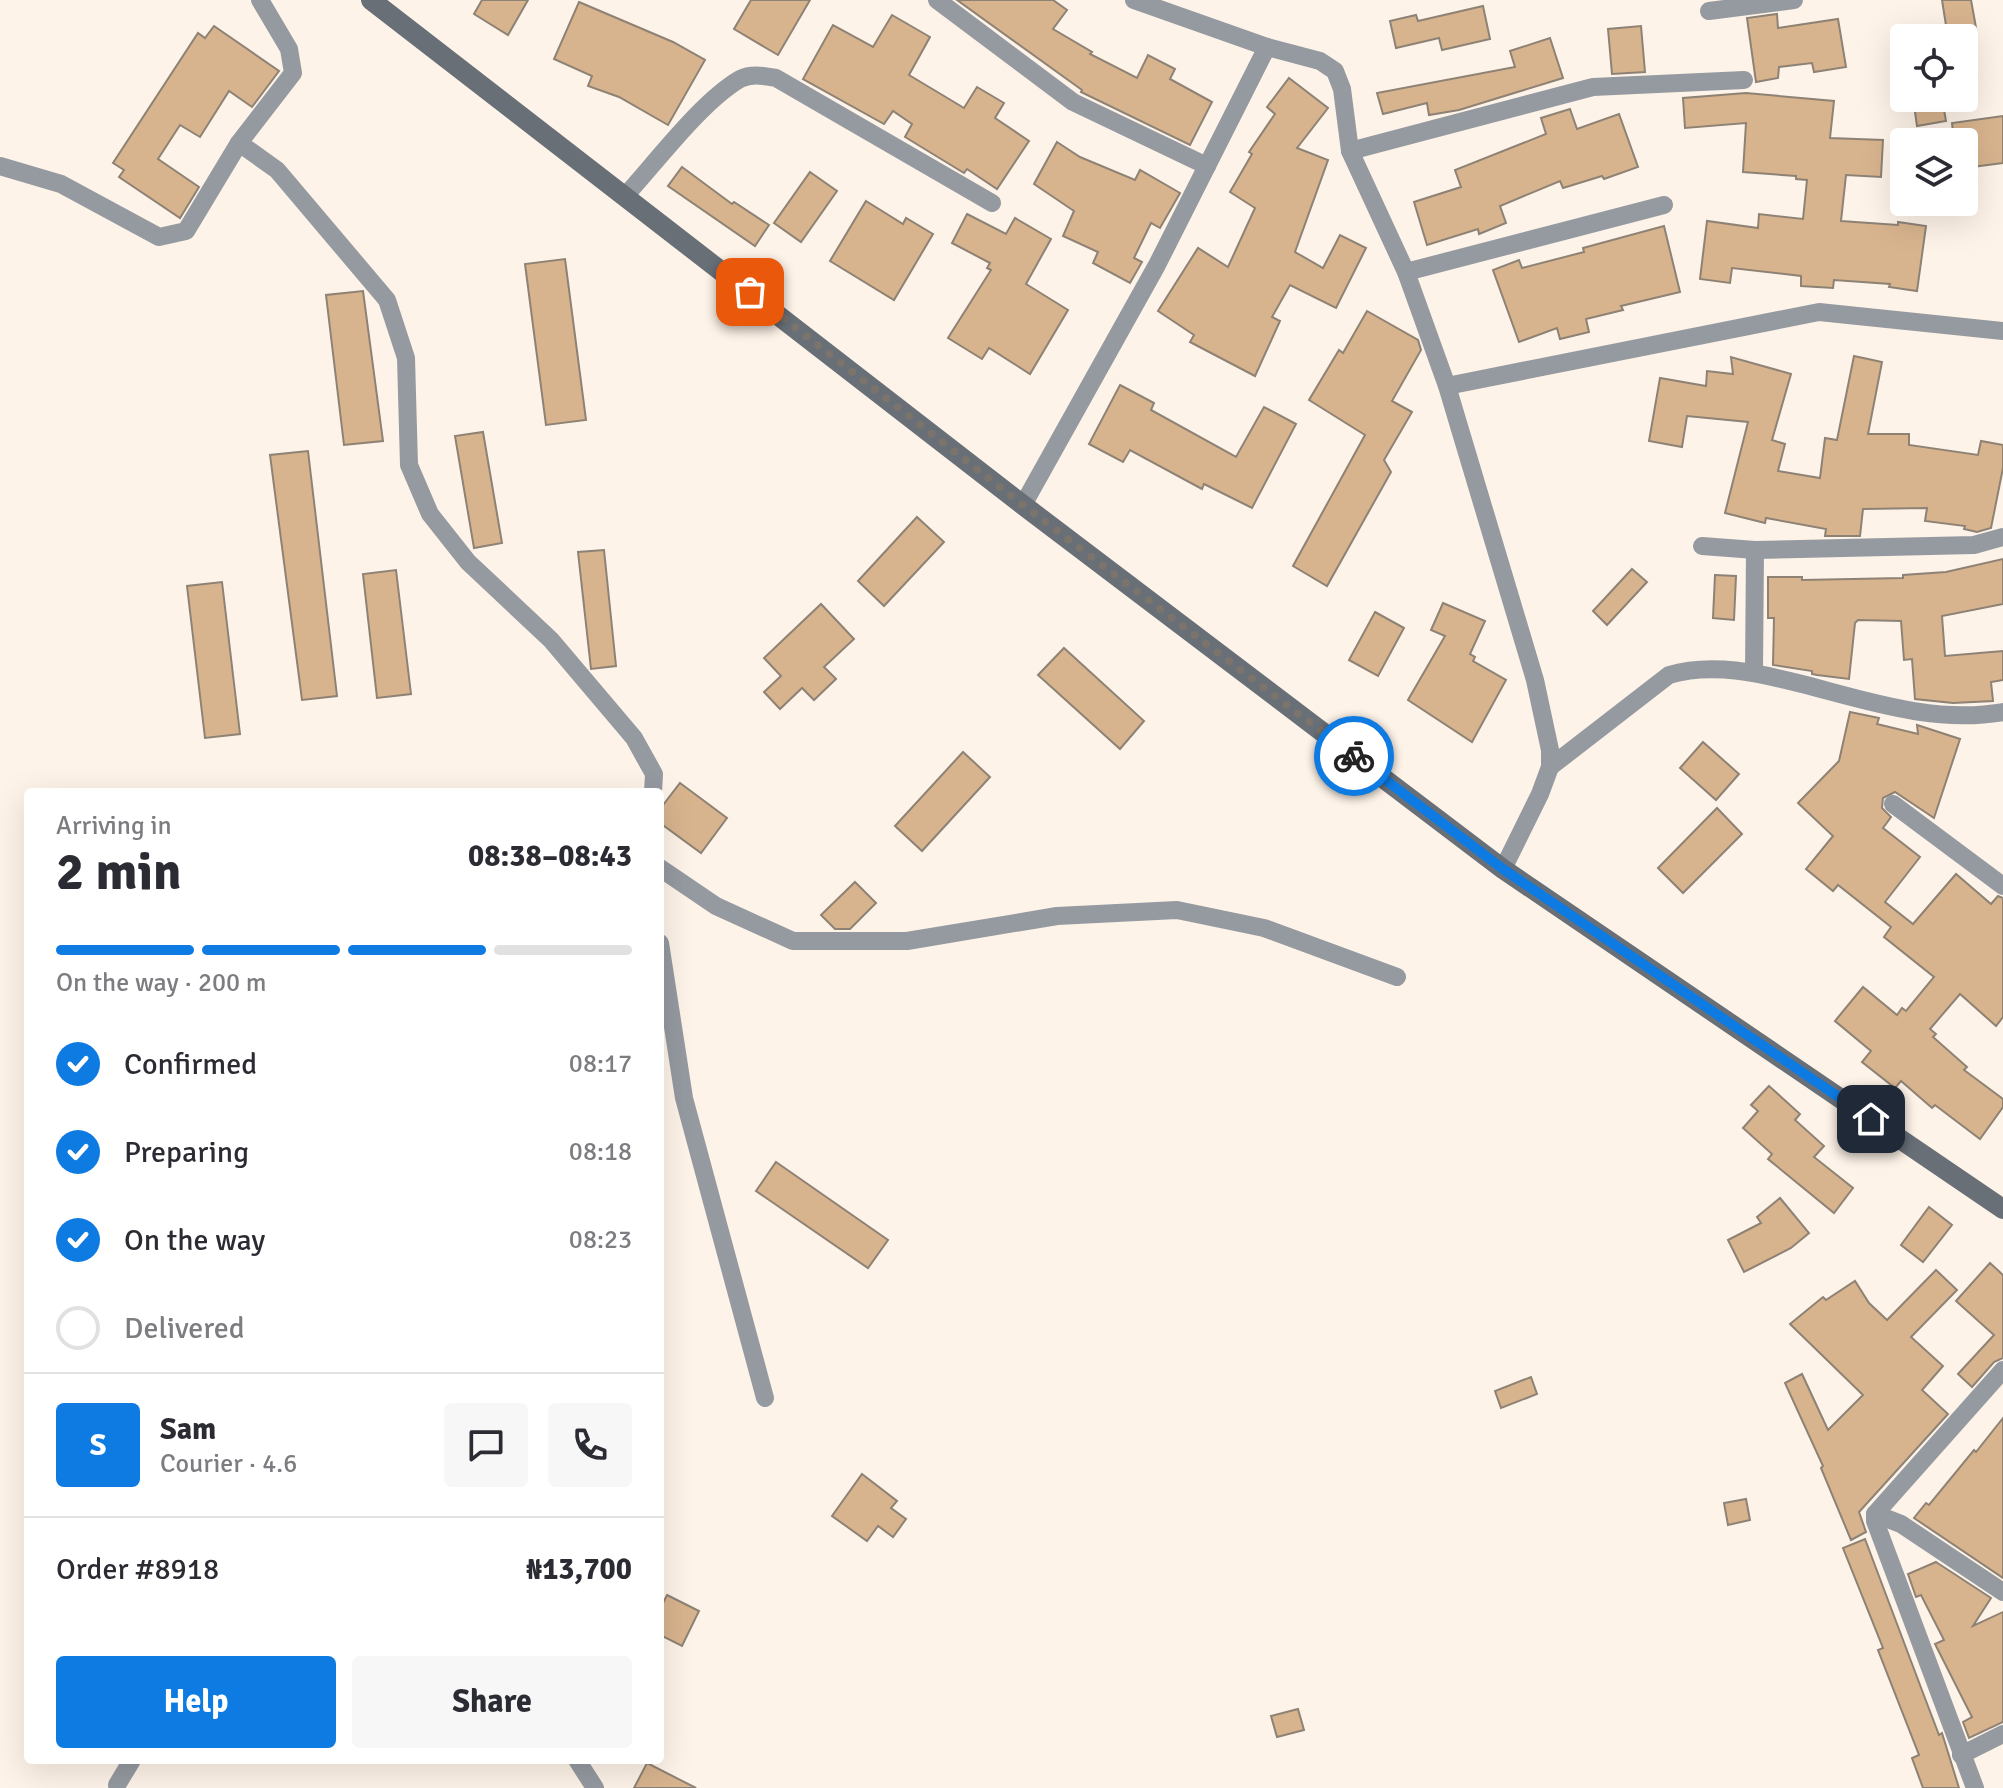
<!DOCTYPE html>
<meta charset="utf-8">
<style>
:root{--surface:#fff;--page:#f7f7f7;--text:#2b2b33;--muted:#7c7c81;--line:#e1e1e2;--accent:#0e7be3}
body{margin:0;font-family:Signika,sans-serif;background:var(--page);color:var(--text);height:100vh;display:flex;flex-direction:column;font-size:30px;white-space:nowrap}
*{box-sizing:border-box;margin:0}
p{font-size:26px;color:var(--muted)}
.icon{flex:none;width:44px;height:44px;fill:none;stroke:currentColor;stroke-width:2;stroke-linecap:round;stroke-linejoin:round}
.map{position:relative;flex:1;overflow:hidden}
.side{position:absolute;left:24px;top:788px;width:640px;height:976px;display:flex;flex-direction:column;background:var(--surface);border-radius:8px;box-shadow:0 8px 32px #0002}
.side>*{flex:none}
.buttons{position:absolute;left:1890px;top:24px;display:grid;gap:16px}
.buttons a{display:grid;place-items:center;width:88px;height:88px;border-radius:8px;background:var(--surface);box-shadow:0 8px 32px #0002;font-size:40px}
.pin{position:absolute;display:grid;place-items:center;width:68px;height:68px;color:#fff;margin:-34px;border-radius:16px;box-shadow:0 4px 12px #0006}
.courier{position:absolute;display:grid;place-items:center;width:80px;height:80px;margin:-40px;border:6px solid #0e7be3;border-radius:50%;background:#fff;color:#222;box-shadow:0 2px 10px #0007}
.overview em{font-style:normal;font-weight:700}
.overview div{display:flex;flex-direction:column-reverse}
.overview{display:flex;align-items:center;justify-content:space-between;height:136px;padding:0 32px}
h1{font-size:52px;font-weight:700;line-height:60px}
.bar{display:grid;grid-template-columns:repeat(4,1fr);gap:12px 8px;align-content:center;height:96px;padding:0 32px}
.bar i{height:10px;border-radius:6px;background:var(--line)}
.bar .active{background:var(--accent)}
.bar p{grid-column:span 4}
.line{display:flex;align-items:center;gap:20px;padding:0 32px;border-top:2px solid var(--line)}
.line div{flex:1}
.round{display:grid;place-items:center;flex:none;width:84px;height:84px;border-radius:8px;background:var(--page)}
ol{padding:0 32px;list-style:none}
li{display:flex;align-items:center;gap:24px;height:88px}
li p{margin-inline-start:auto}
li .icon{padding:8px;border-radius:50%;background:var(--accent);color:#fff;stroke-width:4}
li:last-child{color:var(--muted)}
li i{width:44px;height:44px;border:4px solid var(--line);border-radius:50%}
.action{display:flex;gap:16px;margin-top:auto;padding:16px 32px}
.action a{flex:1;height:92px;border-radius:8px;background:var(--accent);color:#fff;font-size:32px;font-weight:700;line-height:92px;text-align:center}
.action a+a{background:var(--page);color:var(--text)}
.map>svg:first-child{display:block}
</style>
<div class="map">
<svg width="2003" height="1788" viewBox="0 0 2003 1788">
<rect width="100%" height="100%" fill="#fef3e8"/>
<g fill="#d8b48e" stroke="#8e8275" stroke-width="2">
<polygon points="482,0 528,0 508,35 474,14"/>
<polygon points="751,0 810,0 778,55 734,29"/>
<polygon points="957,0 1053,0 1067,10 1053,29 1092,52 1090,54 1137,78 1148,55 1175,69 1170,79 1212,102 1190,145 1081,92 1082,90"/>
<polygon points="1942,0 1971,0 1977,33 1948,38"/>
<polygon points="579,2 673,42 705,60 668,125 619,97 588,86 592,76 554,59"/>
<polygon points="1483,6 1490,39 1442,50 1439,38 1396,48 1390,21 1416,15 1418,21"/>
<polygon points="1777,14 1778,28 1838,19 1846,67 1814,72 1812,63 1779,67 1778,78 1756,82 1747,18"/>
<polygon points="892,15 930,37 909,75 964,108 977,87 1004,103 995,118 1029,141 997,189 967,169 964,173 905,137 912,124 893,111 884,124 803,79 833,25 873,47"/>
<polygon points="214,26 279,71 252,107 229,91 200,137 180,125 158,159 199,187 180,218 119,177 124,170 113,163 198,33 205,38"/>
<polygon points="1641,26 1645,72 1612,74 1608,29"/>
<polygon points="1550,38 1563,78 1459,110 1429,115 1427,103 1383,114 1377,93 1515,67 1510,51"/>
<polygon points="1289,78 1328,108 1297,148 1328,160 1295,252 1323,268 1340,235 1366,248 1336,308 1290,285 1272,317 1280,321 1255,376 1190,342 1194,335 1158,311 1198,248 1228,267 1255,208 1230,192 1252,154 1249,152 1275,114 1267,107"/>
<polygon points="1746,93 1834,101 1830,138 1883,140 1881,177 1846,175 1841,221 1898,225 1898,222 1926,226 1917,291 1889,287 1890,284 1834,280 1833,288 1801,286 1801,276 1732,268 1730,283 1700,279 1707,221 1758,228 1759,214 1803,219 1807,180 1796,179 1796,176 1743,172 1746,123 1685,128 1683,98"/>
<polygon points="1913,98 1942,98 1946,121 1917,126"/>
<polygon points="1570,109 1577,129 1619,114 1638,167 1604,179 1602,176 1563,188 1560,181 1500,206 1506,223 1479,234 1478,229 1427,245 1414,202 1461,187 1455,170 1546,134 1541,118"/>
<polygon points="2003,116 2003,163 1964,168 1964,142 1954,142 1952,123"/>
<polygon points="1057,142 1080,157 1135,180 1140,170 1180,193 1160,228 1151,223 1134,258 1142,262 1130,283 1093,263 1098,252 1063,236 1074,211 1034,184"/>
<polygon points="682,167 732,204 734,202 769,225 755,246 668,186"/>
<polygon points="810,172 837,191 801,242 774,223"/>
<polygon points="866,201 903,224 906,218 933,234 894,300 830,261"/>
<polygon points="967,214 1006,234 1015,218 1051,239 1026,284 1068,310 1030,374 989,348 982,359 948,338 991,270 987,268 990,263 952,243"/>
<polygon points="1664,226 1680,292 1621,306 1623,310 1586,319 1589,332 1560,339 1557,328 1519,342 1493,270 1519,260 1522,268 1584,252 1583,248"/>
<polygon points="565,259 586,420 546,425 525,264"/>
<polygon points="363,291 383,441 344,445 326,295"/>
<polygon points="1367,311 1418,340 1421,350 1392,401 1412,412 1384,460 1391,472 1327,586 1293,566 1365,435 1309,400 1339,350 1343,353"/>
<polygon points="1854,356 1882,362 1868,434 1909,434 1909,445 1978,455 1981,441 2003,445 2003,468 1991,528 1977,532 1964,529 1965,526 1925,521 1927,508 1863,509 1860,536 1825,536 1826,529 1766,518 1765,523 1725,513 1748,422 1687,416 1682,447 1649,441 1660,378 1706,386 1707,371 1733,374 1731,357 1791,374 1772,440 1785,444 1778,471 1820,478 1825,438 1837,440"/>
<polygon points="1120,385 1154,403 1151,410 1236,457 1264,407 1296,424 1252,508 1204,484 1202,489 1130,450 1123,462 1089,444"/>
<polygon points="483,432 502,543 474,548 455,436"/>
<polygon points="308,451 337,696 302,700 270,455"/>
<polygon points="917,517 944,542 884,606 858,581"/>
<polygon points="604,550 616,666 591,669 578,552"/>
<polygon points="2003,559 2003,604 1942,616 1945,656 2003,651 2003,680 1991,682 1993,701 1953,703 1915,699 1912,659 1904,660 1901,621 1858,620 1855,623 1849,679 1817,675 1812,674 1812,671 1773,665 1774,618 1768,618 1768,577 1802,577 1802,580 1903,578 1903,575 1946,572"/>
<polygon points="1632,569 1647,582 1607,625 1593,611"/>
<polygon points="396,570 411,694 377,698 363,574"/>
<polygon points="1715,575 1736,576 1734,620 1713,618"/>
<polygon points="222,582 240,734 205,738 187,586"/>
<polygon points="1443,603 1485,621 1470,654 1475,657 1473,661 1506,680 1472,742 1408,700 1445,636 1431,630"/>
<polygon points="821,604 854,639 824,667 836,679 814,700 802,688 780,709 764,692 781,676 764,658"/>
<polygon points="1375,612 1404,628 1378,676 1349,660"/>
<polygon points="1064,648 1144,721 1120,749 1038,675"/>
<polygon points="1850,712 1879,718 1877,724 1918,734 1917,725 1960,739 1934,818 1895,792 1883,798 1882,808 1891,817 1883,828 1920,857 1885,902 1913,924 1956,874 1991,904 1998,896 2003,898 2003,1017 1996,1026 1960,994 1930,1029 1936,1034 1933,1037 1967,1067 1964,1070 2003,1099 2003,1107 1980,1139 1935,1105 1932,1108 1901,1081 1895,1088 1862,1062 1871,1051 1835,1021 1863,987 1897,1015 1902,1008 1906,1011 1934,977 1884,937 1891,927 1838,885 1833,891 1806,869 1833,836 1798,803 1839,761"/>
<polygon points="1703,742 1739,774 1716,800 1680,768"/>
<polygon points="963,752 990,777 922,851 895,826"/>
<polygon points="680,783 727,818 701,853 660,823 660,809"/>
<polygon points="1717,808 1742,834 1683,893 1658,868"/>
<polygon points="855,882 876,903 850,929 835,929 821,915"/>
<polygon points="1769,1086 1800,1114 1795,1120 1824,1146 1814,1157 1853,1188 1834,1213 1768,1159 1772,1154 1743,1128 1758,1111 1751,1105"/>
<polygon points="776,1162 888,1240 868,1268 756,1191"/>
<polygon points="1780,1198 1809,1233 1791,1248 1744,1272 1728,1240 1761,1223 1757,1217"/>
<polygon points="1929,1207 1952,1225 1923,1262 1901,1245"/>
<polygon points="1990,1263 2003,1275 2003,1358 1994,1362 1972,1387 1958,1374 1994,1335 1956,1301"/>
<polygon points="1936,1270 1957,1290 1911,1337 1943,1366 1922,1390 1948,1414 1859,1512 1866,1532 1851,1540 1821,1468 1823,1466 1785,1383 1802,1374 1828,1430 1863,1395 1790,1324 1823,1297 1826,1300 1855,1281 1869,1303 1887,1320"/>
<polygon points="1531,1377 1537,1394 1501,1408 1495,1391"/>
<polygon points="2003,1418 2003,1578 1914,1518 1926,1503 1929,1505 1974,1450 1976,1452"/>
<polygon points="862,1474 897,1501 891,1508 906,1519 893,1537 878,1526 867,1541 832,1516"/>
<polygon points="1746,1499 1750,1520 1728,1525 1724,1503"/>
<polygon points="1865,1539 1923,1693 1939,1735 1942,1733 1959,1788 1923,1788 1912,1758 1919,1755 1878,1650 1883,1648 1843,1548"/>
<polygon points="1936,1562 1991,1598 1973,1626 2003,1612 2003,1722 1969,1738 1963,1722 1972,1717 1935,1644 1944,1640 1921,1595 1916,1597 1908,1574"/>
<polygon points="667,1595 699,1611 682,1646 660,1635 660,1609"/>
<polygon points="1298,1709 1304,1730 1277,1737 1271,1716"/>
<polygon points="647,1763 696,1788 634,1788"/>
</g>
<g fill="none" stroke-linecap="round" stroke-linejoin="round">
<g stroke="#959aa0" stroke-width="18">
<polyline points="937,0 1073,102 1207,166"/>
<polyline points="1134,0 1267,47 1320,61 1335,71 1342,89 1350,151 1406,272 1447,386 1535,680 1550,750 1550,767 1540,794 1503,869"/>
<polyline points="1709,11 1794,0"/>
<polyline points="239,143 277,170 387,300 406,358 409,465 430,514 468,562 551,640 634,738 654,774 653,792"/>
<polyline points="1350,151 1593,87 1744,80"/>
<polyline points="0,166 61,184 159,237 186,231 239,143 293,73 289,49 260,0"/>
<path d="M626,195C657,161 701,102 740,79C752,73 764,76 776,78L992,203"/>
<polyline points="1406,272 1664,205"/>
<polyline points="1447,386 1819,312 2003,331"/>
<polyline points="1023,505 1157,265 1267,47"/>
<polyline points="1702,546 1755,550 1974,545 2003,537"/>
<polyline points="1754,672 1755,550"/>
<path d="M1550,767L1669,675C1712,662 1759,673 1802,684C1868,701 1935,724 2003,712"/>
<polyline points="1893,804 2003,886"/>
<polyline points="660,868 716,906 793,941 907,941 1057,916 1177,910 1264,928 1397,977"/>
<polyline points="660,943 684,1098 765,1398"/>
<polyline points="1875,1514 1901,1524 2003,1592"/>
<polyline points="1961,1755 2003,1734"/>
<polyline points="577,1760 595,1788"/>
<polyline points="117,1785 132,1760"/>
<polyline points="1975,1788 1875,1521 1875,1514 2003,1370"/>
</g>
<polyline stroke="#686f77" stroke-width="20" points="371,0 1023,505 1503,869 2003,1209"/>
</g>
<g fill="none" stroke-linecap="round" stroke-linejoin="round">
<polyline stroke="#7b746c" stroke-width="8" stroke-dasharray="0 14.4" points="750,292 1023,505 1354,756"/>
<polyline stroke="#0e7be3" stroke-width="10" points="1354,756 1503,869 1871,1119"/>
</g>
</svg>
<div class="buttons">
<a><svg class="icon" aria-label="locate" viewBox="0 0 24 24"><circle cx="12" cy="12" r="6"/><path d="M12 2v4M12 18v4M2 12h4M18 12h4"/></svg></a>
<a><svg class="icon" aria-label="layers" viewBox="0 0 24 24"><path d="M12 4l9 5-9 5-9-5zM3 14l9 5 9-5"/></svg></a>
</div>
<div class="pin" style="left:750px;top:292px;background:#ea580c"><svg class="icon" aria-label="bag" viewBox="0 0 24 24"><path d="M5 8h14l-1 12H6zM9 8a3 3 0 0 1 6 0"/></svg></div>
<div class="pin" style="left:1871px;top:1119px;background:#1f2937"><svg class="icon" aria-label="home" viewBox="0 0 24 24"><path d="M3 11l9-7 9 7M6 9v11h12V9"/></svg></div>
<div class="courier" style="left:1354px;top:756px"><svg class="icon" aria-label="bike" viewBox="0 0 24 24"><circle cx="6" cy="16" r="4"/><circle cx="18" cy="16" r="4"/><path d="M6 16l4-8h5l3 8M10 8l3 8H6M13 5h3"/></svg></div>
<section class="side">
<div class="overview"><div><h1>2 min</h1><p>Arriving in</p></div><em>08:38–08:43</em></div>
<div class="bar"><i class="active"></i><i class="active"></i><i class="active"></i><i></i><p>On the way · 200 m</p></div>
<ol>
<li><svg class="icon" aria-label="check" viewBox="0 0 24 24"><path d="M5 12l5 5 9-10"/></svg>Confirmed<p>08:17</p></li>
<li><svg class="icon" aria-label="check" viewBox="0 0 24 24"><path d="M5 12l5 5 9-10"/></svg>Preparing<p>08:18</p></li>
<li><svg class="icon" aria-label="check" viewBox="0 0 24 24"><path d="M5 12l5 5 9-10"/></svg>On the way<p>08:23</p></li>
<li><i></i>Delivered</li>
</ol>
<div class="line" style="height:144px"><b class="round" style="background:var(--accent);color:#fff">S</b><div><b>Sam</b><p>Courier · 4.6</p></div><a class="round"><svg class="icon" aria-label="chat" viewBox="0 0 24 24"><path d="M4 5h16v11H9l-5 4z"/></svg></a><a class="round"><svg class="icon" aria-label="phone" viewBox="0 0 24 24"><path d="M5 4h4l2 5-3 2q2 4 5 5l2-3 5 2v4C11 20 4 13 5 4z"/></svg></a></div>
<div class="line" style="height:104px"><div>Order #8918</div><b>₦13,700</b></div>
<div class="action"><a>Help</a><a>Share</a></div>
</section>
</div>
